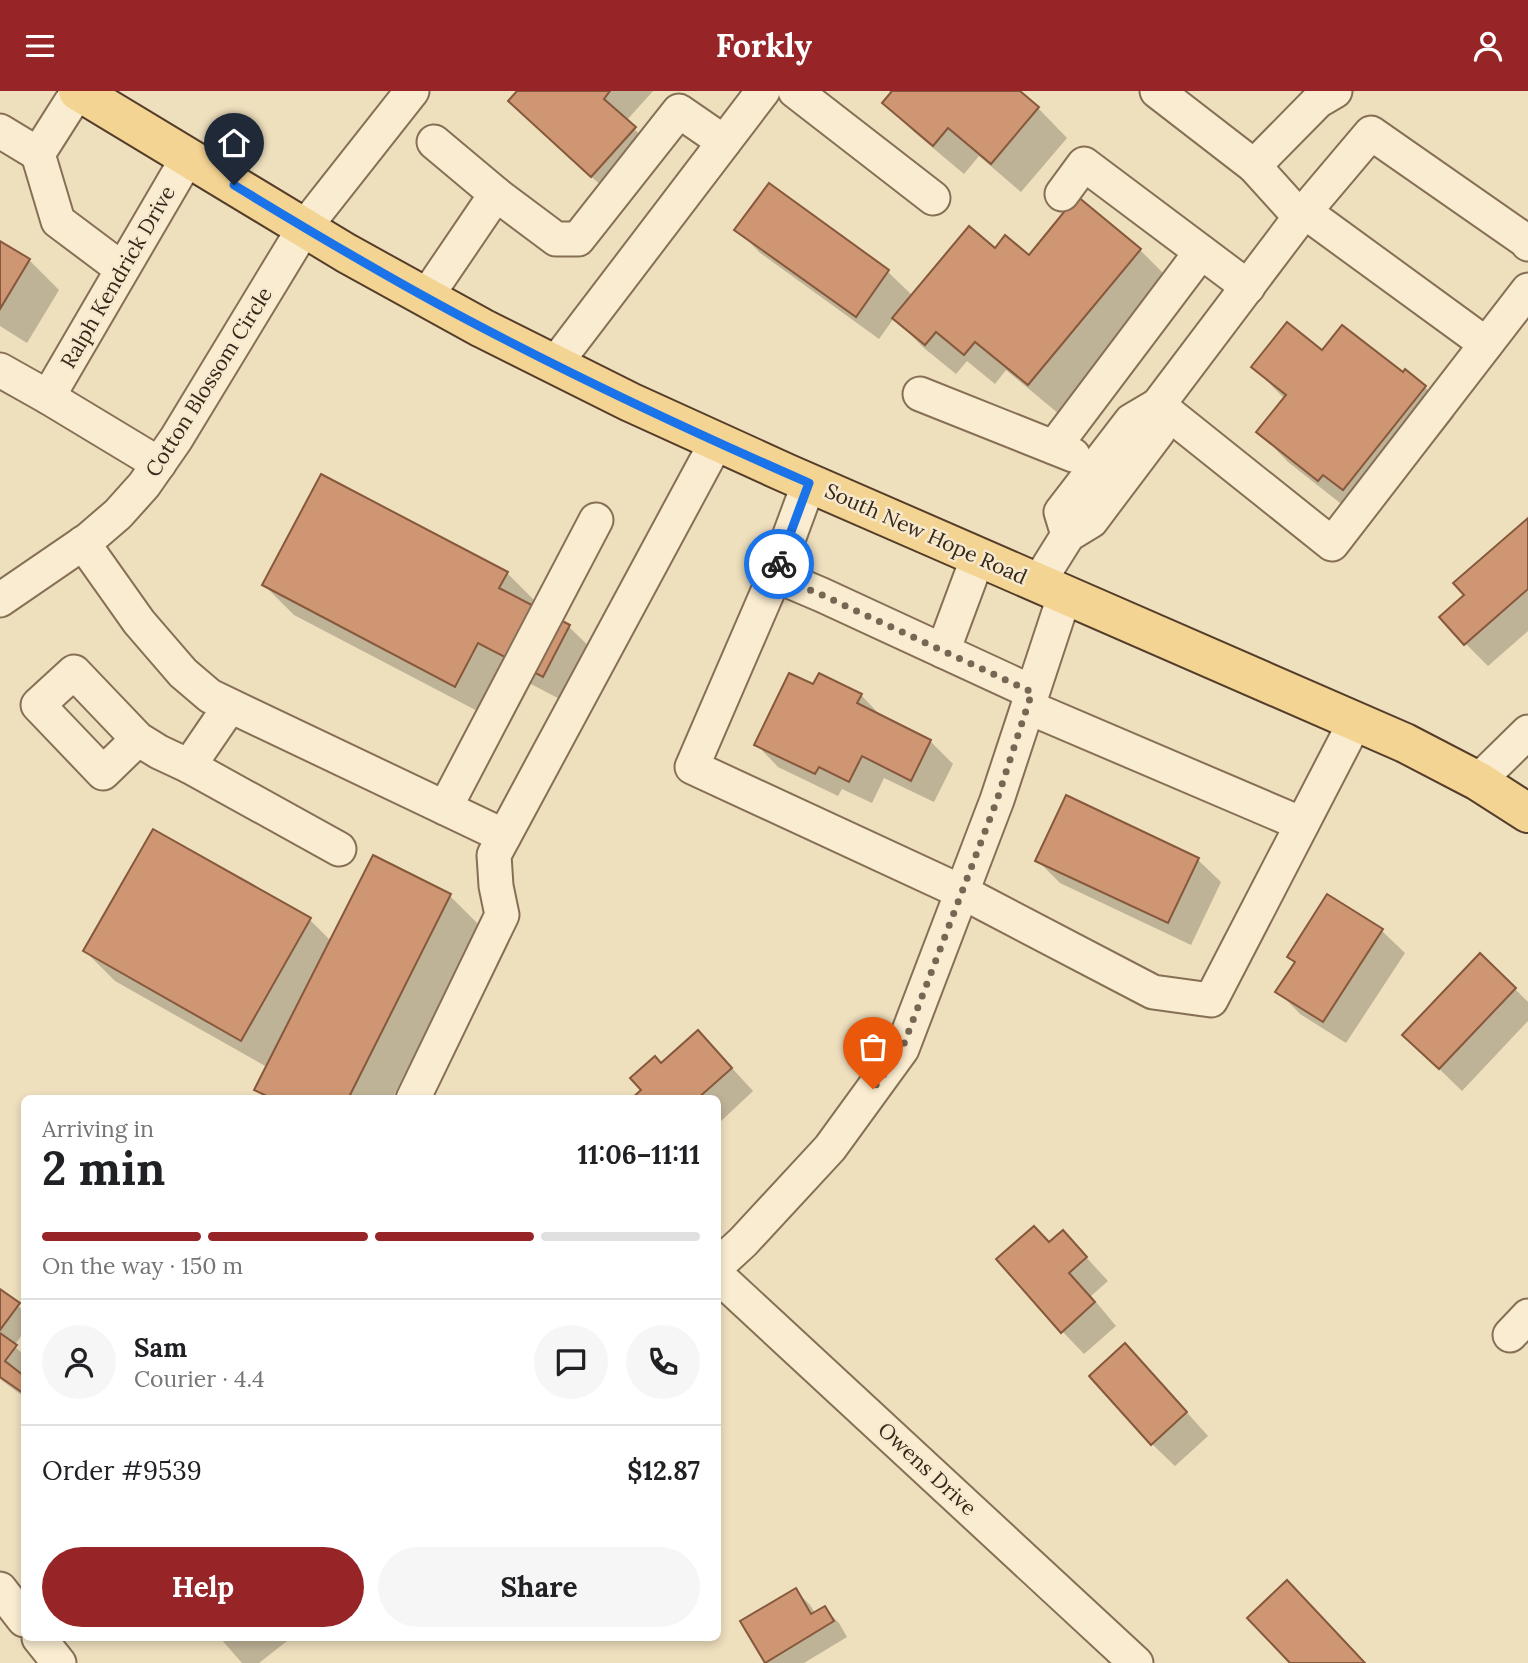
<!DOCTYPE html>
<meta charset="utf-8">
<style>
:root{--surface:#fff;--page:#f6f6f6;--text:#202124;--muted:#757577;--line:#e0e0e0;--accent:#972528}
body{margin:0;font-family:Lora,serif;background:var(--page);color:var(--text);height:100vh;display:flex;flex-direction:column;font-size:26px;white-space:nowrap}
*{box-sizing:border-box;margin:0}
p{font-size:23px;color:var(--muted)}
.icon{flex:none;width:38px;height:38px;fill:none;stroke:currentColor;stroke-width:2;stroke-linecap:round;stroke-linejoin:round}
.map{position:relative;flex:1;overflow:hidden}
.drawer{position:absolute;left:21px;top:1004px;width:700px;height:546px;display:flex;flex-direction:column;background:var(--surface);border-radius:10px;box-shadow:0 4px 10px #0003}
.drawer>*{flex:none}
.pin{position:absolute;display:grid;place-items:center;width:60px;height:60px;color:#fff;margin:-72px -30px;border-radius:50% 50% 50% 0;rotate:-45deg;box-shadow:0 0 7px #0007}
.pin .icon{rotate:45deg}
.courier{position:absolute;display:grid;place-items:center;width:70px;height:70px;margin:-35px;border:5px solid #1a73e8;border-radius:50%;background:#fff;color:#222;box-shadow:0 2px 9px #0007}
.overview em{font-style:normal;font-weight:700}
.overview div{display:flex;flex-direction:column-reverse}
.overview{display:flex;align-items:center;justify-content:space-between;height:119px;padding:0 21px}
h1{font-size:46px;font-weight:700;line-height:52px}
.bar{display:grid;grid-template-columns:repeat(4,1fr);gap:10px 7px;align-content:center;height:84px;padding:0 21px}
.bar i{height:9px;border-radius:5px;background:var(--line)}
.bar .active{background:var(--accent)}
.bar p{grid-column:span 4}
.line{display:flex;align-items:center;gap:18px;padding:0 21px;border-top:2px solid var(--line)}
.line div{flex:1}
.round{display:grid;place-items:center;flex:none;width:74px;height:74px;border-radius:37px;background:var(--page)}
.button{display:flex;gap:14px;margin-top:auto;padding:14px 21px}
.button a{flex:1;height:80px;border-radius:42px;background:var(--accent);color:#fff;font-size:28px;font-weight:700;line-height:80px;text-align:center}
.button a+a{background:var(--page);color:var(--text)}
header{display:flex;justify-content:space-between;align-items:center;height:91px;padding:0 21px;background:var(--accent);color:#fff;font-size:32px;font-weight:700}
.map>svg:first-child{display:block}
</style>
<header><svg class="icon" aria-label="menu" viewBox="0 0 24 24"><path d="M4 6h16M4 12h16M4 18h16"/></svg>Forkly<svg class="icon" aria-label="person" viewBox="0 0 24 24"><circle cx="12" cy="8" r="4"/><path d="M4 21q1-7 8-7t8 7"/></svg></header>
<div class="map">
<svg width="1528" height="1572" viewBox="0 0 1528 1572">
<rect width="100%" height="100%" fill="#eedfbd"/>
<g fill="#0003">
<polygon points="519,0 653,0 626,30 657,60 615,107 533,33 510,10"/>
<polygon points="889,0 1017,0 1038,17 1067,47 1021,101 979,65 964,83 914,41 884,11 892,3"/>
<polygon points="769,94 888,181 913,205 995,159 1029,166 1140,159 1170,189 1059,323 1006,279 995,293 967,270 956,283 924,257 894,227 879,248 759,161 737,138"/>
<polygon points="0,152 29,169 59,199 27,252 0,235"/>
<polygon points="1322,261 1403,283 1425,296 1454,326 1373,427 1354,412 1349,419 1288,371 1259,341 1285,308 1253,276"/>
<polygon points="1528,429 1528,540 1488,575 1466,553 1466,505"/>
<polygon points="507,482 537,512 569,536 599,565 573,615 508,581 485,624 294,524 264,494"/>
<polygon points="814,596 861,604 883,627 930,650 953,673 934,711 884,687 872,712 842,698 838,705 778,676 756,653"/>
<polygon points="1067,707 1198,769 1221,791 1191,854 1060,792 1037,769"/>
<polygon points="154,740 310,829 331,850 374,766 450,805 480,835 392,1008 266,1008 256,998 267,976 115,890 85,860"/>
<polygon points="1328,805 1382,840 1405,862 1346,952 1300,923 1278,900 1296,872 1289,865"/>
<polygon points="1515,898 1528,911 1528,930 1462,1000 1427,966"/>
<polygon points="720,964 753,1000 718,1033 718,1008 634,1008 644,999 662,975"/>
<polygon points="1063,1141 1108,1190 1091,1205 1116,1235 1084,1263 1062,1240 1049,1153"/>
<polygon points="0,1200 24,1220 24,1241 14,1255 24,1264 24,1279 21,1284 24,1287 24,1306 0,1288"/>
<polygon points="1147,1277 1208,1345 1175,1375 1152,1353"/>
<polygon points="795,1499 810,1514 815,1522 824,1517 839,1532 847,1546 804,1572 767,1572 766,1571"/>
<polygon points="220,1547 291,1547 259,1572 242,1572"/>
</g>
<g fill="#ce9672" stroke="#86583c" stroke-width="2">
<polygon points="517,0 610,0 604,8 636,36 591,86 508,10"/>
<polygon points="892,0 1020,0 1039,16 991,73 948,37 933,55 882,12"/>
<polygon points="769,92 889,179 856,226 734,139"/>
<polygon points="1077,105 1141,158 1028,294 975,251 964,264 936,241 925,254 892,227 969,135 995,157 1005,144 1029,164"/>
<polygon points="0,150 30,168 0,218"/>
<polygon points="1287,231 1322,259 1342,234 1403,281 1405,278 1426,295 1343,399 1323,384 1318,390 1256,341 1286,304 1251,276"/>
<polygon points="321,383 508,481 499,497 570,534 543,586 478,552 455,596 262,494"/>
<polygon points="1528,427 1528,498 1464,554 1439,526 1464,504 1453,492"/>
<polygon points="789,582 813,593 819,582 862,603 857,612 931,649 911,690 862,665 849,691 819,676 815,683 754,654"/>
<polygon points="1066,704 1199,767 1168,832 1035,770"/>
<polygon points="153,738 311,827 241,950 83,860"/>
<polygon points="373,764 451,803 348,1008 273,1008 254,999"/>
<polygon points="1327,803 1383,838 1323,931 1275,901 1295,871 1287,866"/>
<polygon points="1480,862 1516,897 1439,978 1402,944"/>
<polygon points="698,939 732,977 697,1008 631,1008 641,999 630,987 655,965 661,972"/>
<polygon points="1034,1135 1049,1151 1063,1139 1087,1166 1069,1182 1095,1211 1061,1242 996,1168"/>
<polygon points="0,1198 20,1212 0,1239"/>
<polygon points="0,1242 17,1254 5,1270 24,1285 23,1302 0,1286"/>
<polygon points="1125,1252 1187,1321 1151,1354 1089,1285"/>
<polygon points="1287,1489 1365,1572 1290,1572 1247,1527"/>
<polygon points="796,1497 811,1523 825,1515 834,1530 765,1572 740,1530"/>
</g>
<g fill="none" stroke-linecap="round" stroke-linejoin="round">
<defs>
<g id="minor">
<polyline points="795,0 933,107"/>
<polyline points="1157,0 1254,75"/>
<polyline points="0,40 38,63 78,0"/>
<polyline points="434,51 496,103 556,148 578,148 679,20 724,51"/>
<polyline points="38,63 58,130 122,178"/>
<polyline points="1062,103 1084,73 1248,196"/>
<polyline points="1305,121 1486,253"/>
<polyline points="1300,126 1254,75 1318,10 1335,0"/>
<polyline points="1528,153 1526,150 1371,42 1300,126 1158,314 1332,453 1528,199"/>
<polyline points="426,206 496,103"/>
<polyline points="555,273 763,0"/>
<polyline points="0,279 48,306 159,373"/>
<polyline points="920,303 1073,364"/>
<polyline points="48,306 188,66"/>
<polyline points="1054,356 1201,161"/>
<polyline points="83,452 139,531 183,582 210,605 504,745"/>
<polyline points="775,484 809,392"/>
<polyline points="1038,492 1068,444 1091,430 1158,341 1158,314 1131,330 1061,421 1068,444"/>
<polyline points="0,509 89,448 118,423 144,394 176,348 304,137 412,0"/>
<polyline points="943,560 978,466"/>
<polyline points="1032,601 822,504 775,484 692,676 962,801 1153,901 1211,909 1355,631"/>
<polyline points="230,615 189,675 339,758"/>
<polyline points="1028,616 1302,733"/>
<polyline points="138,648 103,682 38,614 74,581 138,648 159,661 189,675"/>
<polyline points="1478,690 1528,641"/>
<polyline points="445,717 596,429"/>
<polyline points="413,1008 502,824 496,795 494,764 717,350"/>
<polyline points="718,1174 743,1151 830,1057 902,958 997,709 1065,503"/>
<polyline points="718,1185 1136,1572"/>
<polyline points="1510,1244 1528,1225"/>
<polyline points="0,1498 24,1529"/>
<polyline points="39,1547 59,1572"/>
</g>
<polyline id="major" points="78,0 346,162 482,237 630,311 786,382 1405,652 1478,690 1528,722"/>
</defs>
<use href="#minor" stroke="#876f56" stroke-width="37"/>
<use href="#major" stroke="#543d2b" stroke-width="42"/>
<use href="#minor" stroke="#f9ecd0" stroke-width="33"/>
<use href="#major" stroke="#f4d493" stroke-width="38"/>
</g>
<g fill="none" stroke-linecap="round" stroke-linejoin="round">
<polyline stroke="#766754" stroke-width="7" stroke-dasharray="0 12.6" points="779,473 775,484 822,504 1032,601 997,709 902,958 873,998"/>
<path stroke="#1a73e8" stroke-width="9" d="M234,94C316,144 398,193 483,237C590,293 699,344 809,392L779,473"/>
</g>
<g text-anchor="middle" stroke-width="5" stroke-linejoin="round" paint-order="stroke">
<g font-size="21" fill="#36271b" stroke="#f6e9cd">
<text transform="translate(118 186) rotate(-60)" y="7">Ralph Kendrick Drive</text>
<text transform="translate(209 291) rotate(-58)" y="7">Cotton Blossom Circle</text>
<text transform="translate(926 443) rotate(24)" y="7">South New Hope Road</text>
<text transform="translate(927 1378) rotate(43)" y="7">Owens Drive</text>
</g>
</g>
</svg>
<div class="pin" style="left:873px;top:998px;background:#ea580c"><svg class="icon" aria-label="bag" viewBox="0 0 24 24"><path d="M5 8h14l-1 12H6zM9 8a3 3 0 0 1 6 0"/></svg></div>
<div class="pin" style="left:234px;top:94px;background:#1f2937"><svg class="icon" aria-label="home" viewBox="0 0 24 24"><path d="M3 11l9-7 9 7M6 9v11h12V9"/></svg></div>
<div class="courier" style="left:779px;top:473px"><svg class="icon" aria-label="bike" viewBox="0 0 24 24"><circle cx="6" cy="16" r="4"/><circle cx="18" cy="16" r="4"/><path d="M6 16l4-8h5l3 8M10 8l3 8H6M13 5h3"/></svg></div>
<section class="drawer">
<div class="overview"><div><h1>2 min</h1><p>Arriving in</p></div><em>11:06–11:11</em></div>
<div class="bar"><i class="active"></i><i class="active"></i><i class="active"></i><i></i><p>On the way · 150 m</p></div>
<div class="line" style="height:126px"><a class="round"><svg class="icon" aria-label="person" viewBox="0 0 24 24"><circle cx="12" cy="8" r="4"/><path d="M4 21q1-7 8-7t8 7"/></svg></a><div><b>Sam</b><p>Courier · 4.4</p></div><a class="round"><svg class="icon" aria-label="chat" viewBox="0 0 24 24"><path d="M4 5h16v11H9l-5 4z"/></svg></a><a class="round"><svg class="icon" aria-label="phone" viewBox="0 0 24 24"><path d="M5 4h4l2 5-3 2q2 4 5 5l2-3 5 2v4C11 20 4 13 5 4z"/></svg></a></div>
<div class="line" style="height:91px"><div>Order #9539</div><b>$12.87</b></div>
<div class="button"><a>Help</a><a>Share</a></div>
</section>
</div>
